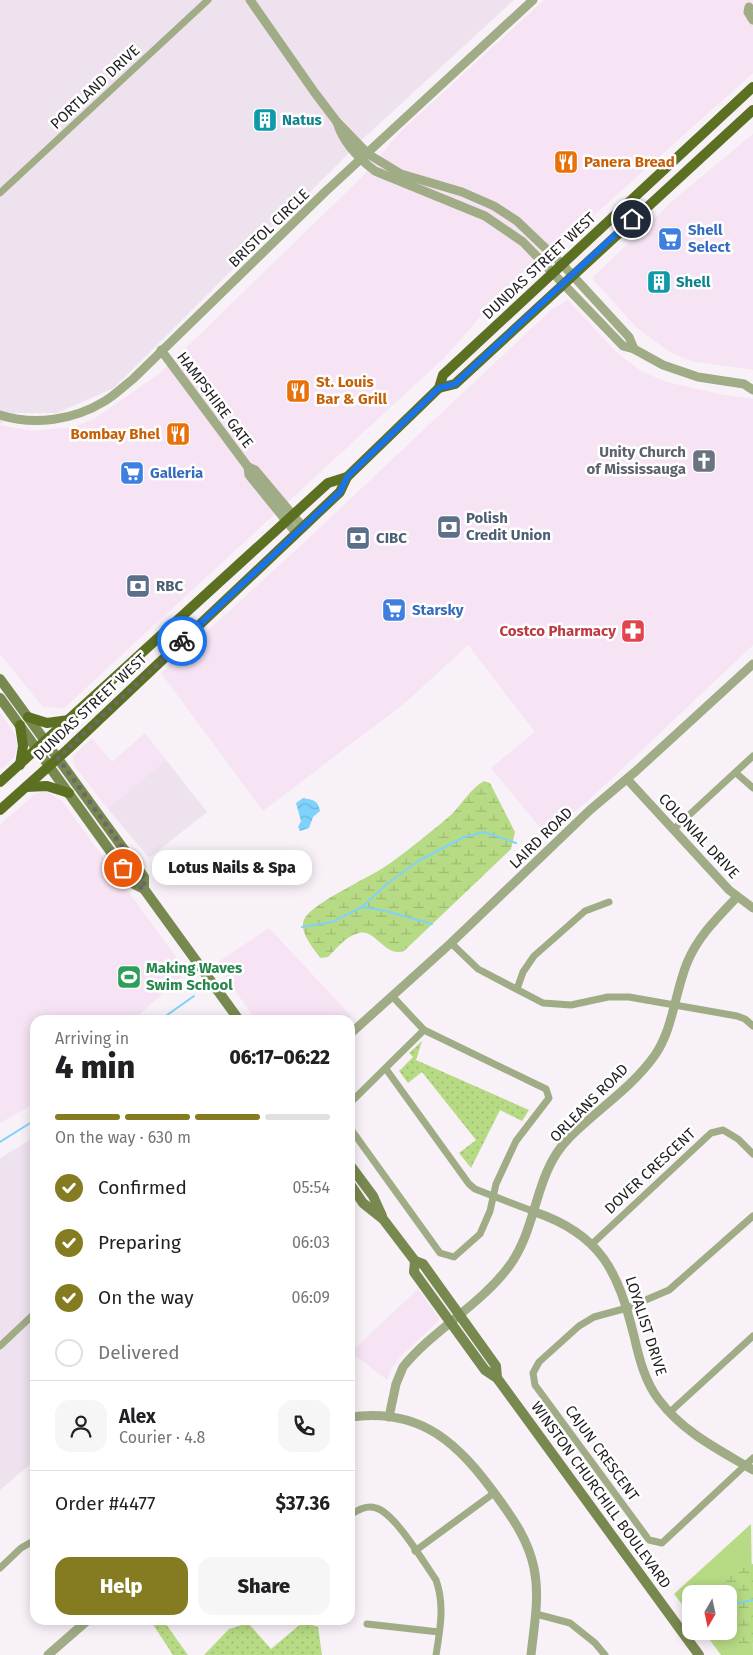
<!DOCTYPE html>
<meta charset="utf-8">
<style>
:root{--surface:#fff;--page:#f6f6f6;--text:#202124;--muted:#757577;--line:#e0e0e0;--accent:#857b21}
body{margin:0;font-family:"Fira Sans",sans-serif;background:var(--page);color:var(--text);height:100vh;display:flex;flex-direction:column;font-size:19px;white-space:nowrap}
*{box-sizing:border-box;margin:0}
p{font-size:16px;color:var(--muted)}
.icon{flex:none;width:28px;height:28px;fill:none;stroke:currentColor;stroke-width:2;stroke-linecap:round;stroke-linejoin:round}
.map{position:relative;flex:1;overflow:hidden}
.panel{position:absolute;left:30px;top:1015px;width:325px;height:610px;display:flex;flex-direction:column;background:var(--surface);border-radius:15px;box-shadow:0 2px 12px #0003}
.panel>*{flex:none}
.needle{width:32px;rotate:189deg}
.fabs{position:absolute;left:682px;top:1585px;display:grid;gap:10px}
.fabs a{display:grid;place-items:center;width:55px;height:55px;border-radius:10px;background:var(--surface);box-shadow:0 2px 12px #0003;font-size:25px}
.pin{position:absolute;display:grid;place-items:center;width:42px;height:42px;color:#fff;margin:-21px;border:2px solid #fff;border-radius:50%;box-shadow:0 1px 5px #0007}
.courier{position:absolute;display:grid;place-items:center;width:50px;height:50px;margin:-25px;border:4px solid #1a73e8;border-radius:50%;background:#fff;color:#222;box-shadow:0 1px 6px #0007}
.bubble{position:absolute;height:35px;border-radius:15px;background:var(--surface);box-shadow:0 2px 12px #0003;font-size:16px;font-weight:800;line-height:35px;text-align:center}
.overview em{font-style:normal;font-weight:800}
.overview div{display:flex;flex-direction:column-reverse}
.overview{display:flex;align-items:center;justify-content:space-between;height:85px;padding:0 25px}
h1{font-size:32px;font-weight:800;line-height:38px}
.bar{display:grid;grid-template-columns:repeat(4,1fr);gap:8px 5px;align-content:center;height:60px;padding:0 25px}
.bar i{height:6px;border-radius:4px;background:var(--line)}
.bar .on{background:var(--accent)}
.bar p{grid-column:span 4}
.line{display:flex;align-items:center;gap:12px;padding:0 25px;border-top:1px solid var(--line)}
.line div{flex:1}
.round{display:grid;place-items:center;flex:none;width:52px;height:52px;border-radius:15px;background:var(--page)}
ol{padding:0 25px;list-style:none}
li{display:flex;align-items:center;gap:15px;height:55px}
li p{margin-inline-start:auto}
li .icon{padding:5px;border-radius:50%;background:var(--accent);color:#fff;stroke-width:4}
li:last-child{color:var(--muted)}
li i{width:28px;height:28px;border:2px solid var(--line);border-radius:50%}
.primary-button{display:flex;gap:10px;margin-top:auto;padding:10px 25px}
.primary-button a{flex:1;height:58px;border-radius:15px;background:var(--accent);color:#fff;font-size:20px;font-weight:800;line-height:58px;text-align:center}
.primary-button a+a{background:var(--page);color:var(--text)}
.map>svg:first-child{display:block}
</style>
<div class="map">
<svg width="753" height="1655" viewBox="0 0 753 1655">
<defs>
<pattern id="wetland-marsh" width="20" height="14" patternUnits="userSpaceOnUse" patternTransform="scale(1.25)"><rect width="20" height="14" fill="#b7da84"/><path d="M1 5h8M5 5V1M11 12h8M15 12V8" fill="none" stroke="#9dbb72"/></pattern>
<pattern id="park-dots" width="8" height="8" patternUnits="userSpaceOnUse" patternTransform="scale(1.25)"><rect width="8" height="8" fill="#b7da84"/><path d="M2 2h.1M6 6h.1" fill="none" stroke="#9dbb72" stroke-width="1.8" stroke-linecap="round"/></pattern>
<pattern id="water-waves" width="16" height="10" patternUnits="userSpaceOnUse" patternTransform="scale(1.25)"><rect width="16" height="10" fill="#7fd2fb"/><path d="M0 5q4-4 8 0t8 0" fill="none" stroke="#6db4d7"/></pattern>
</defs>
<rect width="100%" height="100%" fill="#f8f1f8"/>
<g fill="#f6e3f4">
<polygon points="544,0 753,0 753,73 480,317 444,358 64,708 43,707 0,654 0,425 32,431 74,427 94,419 159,374 363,176 400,132"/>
<polygon points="753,134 753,370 691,361 670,352 636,327 592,278 677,197"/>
<polygon points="568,300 616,352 641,371 666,382 724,395 753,399 753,645 590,799 546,835 491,768 535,732 468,645 406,702 263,811 161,673 295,551 552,309"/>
<polygon points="0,713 15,734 17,747 13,758 2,769 0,766"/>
<polygon points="145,733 166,760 108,809 74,765 73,756 92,738 112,762"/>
<polygon points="46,791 62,801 187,972 133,1020 35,1020 35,1103 0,1123 0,825 35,794"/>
<polygon points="269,928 351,1016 351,1017 347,1020 256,1020 222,972 218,962"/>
<polygon points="418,1289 439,1318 438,1321 401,1356 391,1369 387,1380 351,1352"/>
</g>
<g fill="#efe2ef">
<polygon points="0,0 514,0 365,137 114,388 57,413 15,413 0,424"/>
<polygon points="166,760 207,812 149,858 108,809"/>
<polygon points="35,1137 35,1460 0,1490 0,1158"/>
</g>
<polygon fill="#b7da84" points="751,1524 753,1655 721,1655 703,1631 729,1631 729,1594 691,1594 691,1616 674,1594"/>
<g fill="url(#wetland-marsh)">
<path d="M484,781L490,783L515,832L511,849L404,951C385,958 376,929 359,933C346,936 337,948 328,957L321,958C314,950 297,929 305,918C314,902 371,877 389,864C410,849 432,831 452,814C463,803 470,789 484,781Z"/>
<polygon points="753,1564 753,1643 739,1645 729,1630 729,1594 709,1594 709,1591 721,1577"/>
</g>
<g fill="url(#park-dots)">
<polygon points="422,1041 416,1060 529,1110 522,1121 500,1110 471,1168 459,1153 476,1140 422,1072 408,1083 399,1071 413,1057 409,1053"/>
<polygon points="150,1620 163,1620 188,1655 173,1655"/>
<polygon points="303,1622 318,1627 322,1655 204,1655 229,1629 248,1623 271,1649"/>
</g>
<path fill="url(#water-waves)" d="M303,798C313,800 318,800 320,811L313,817L309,828L300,831L298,827L301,821L296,803Z"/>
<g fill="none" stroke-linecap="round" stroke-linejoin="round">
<g stroke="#7fd2fb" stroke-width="2">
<polyline points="362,907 386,911 432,924"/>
<polyline points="302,927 332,922 362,907 388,883 420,860 464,837 484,832 516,843"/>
<polyline points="160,1020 194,996"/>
<polyline points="0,1142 35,1120"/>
<polyline points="729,1605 753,1600"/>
</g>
<g stroke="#a0ac85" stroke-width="7">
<polyline points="0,193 208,0"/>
<polyline points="736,773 753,788"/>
<polyline points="674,829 753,756"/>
<polyline points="451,943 478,969 543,1003 571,1005 608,997 629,997 737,1016 745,1019 753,1026"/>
<polyline points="517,989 523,972 534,956 585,911 609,902"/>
<polyline points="386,1069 469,1184 475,1189 535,1212"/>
<polyline points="350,1103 424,1030"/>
<polyline points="350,1128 440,1253 454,1257 480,1234 490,1211 496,1184 516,1141 549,1098 546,1089 424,1030 393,997"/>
<polyline points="753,1216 669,1290 627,1308 594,1317 579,1326 539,1362 533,1373 535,1385 649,1540 662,1543 753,1458"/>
<polyline points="592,1244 711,1133 723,1130 738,1139 753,1154"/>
<polyline points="0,1346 35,1313"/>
<polyline points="670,1412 753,1336"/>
<path d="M350,1515C358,1510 366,1505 376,1508C395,1513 424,1563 436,1580C445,1605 440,1630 436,1655"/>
<polyline points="415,1551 494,1493"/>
<polyline points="0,1568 21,1548 35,1540"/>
<polyline points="536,1614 570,1623 595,1643 605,1655"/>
<polyline points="367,1624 439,1632"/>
</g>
<g stroke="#a0ac85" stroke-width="9">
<polyline points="250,0 315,93 337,122 368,154 401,174 462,192 494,206 517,221 563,265 629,337 634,349"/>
<polyline points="749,7 748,12 753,20"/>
<path d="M337,122C343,143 358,158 375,171L485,216L523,242L623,346L634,349L663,365L698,377L744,384L753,390"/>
<polyline points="161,350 248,467 249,475 296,533"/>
<path d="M0,415C35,426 74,420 105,401C115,395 124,386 133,379L325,192L533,0"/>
<polyline points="248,467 255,470 303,527"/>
<polyline points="627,779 729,890 753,908"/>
<polyline points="350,1034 451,943 590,810 636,771 753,664"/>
<path d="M535,1212C602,1235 618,1272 634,1336C639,1358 645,1382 659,1400C684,1433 718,1449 753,1470"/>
<path d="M350,1417C422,1407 459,1444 498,1498C514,1520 528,1540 534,1568C540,1597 534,1626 531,1655"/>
<path d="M389,1417L396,1384L403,1367C434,1329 481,1305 510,1265C538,1226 534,1174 568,1139C595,1111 632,1088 655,1055C673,1029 675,992 687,963C698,936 718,917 737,897"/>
<polyline points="48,1655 88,1620"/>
</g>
<g stroke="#78894f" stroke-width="10">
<polyline points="0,679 144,877 144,889"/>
<polyline points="0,698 134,884 144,889 239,1020"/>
<polyline points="350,1165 373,1196 382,1216"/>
<polyline points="350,1184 363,1203 383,1219 415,1261 423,1264 496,1366 497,1378"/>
<polyline points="415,1261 414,1272 485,1370 497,1378 699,1655"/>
</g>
<g stroke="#5c7021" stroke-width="10">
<polyline points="439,388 455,384 753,110"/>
<polyline points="28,717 47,723 69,720"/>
<polyline points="20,725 23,746 20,765"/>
<polyline points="0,782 328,483 347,477"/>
<polyline points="26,787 47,786 69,793"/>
<polyline points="0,810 67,750 340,492 347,477 439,388 443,375 753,87"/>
</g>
</g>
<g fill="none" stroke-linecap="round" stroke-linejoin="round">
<polyline stroke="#6c686c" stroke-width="5" stroke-dasharray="0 9" points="123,868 134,884 144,889 144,877 58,758 182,641"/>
<polyline stroke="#1a73e8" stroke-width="6" points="182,641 340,492 347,477 439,388 455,384 632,219"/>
</g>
<defs>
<symbol id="building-square" viewBox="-11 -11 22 22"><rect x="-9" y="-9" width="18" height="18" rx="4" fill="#0f9aa8" stroke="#fff"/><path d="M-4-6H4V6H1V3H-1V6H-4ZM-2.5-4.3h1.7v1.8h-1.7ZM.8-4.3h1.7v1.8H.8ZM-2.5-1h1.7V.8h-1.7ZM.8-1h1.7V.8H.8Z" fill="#fff"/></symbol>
<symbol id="restaurant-square" viewBox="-11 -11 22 22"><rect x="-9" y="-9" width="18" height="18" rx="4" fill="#e8710a" stroke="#fff"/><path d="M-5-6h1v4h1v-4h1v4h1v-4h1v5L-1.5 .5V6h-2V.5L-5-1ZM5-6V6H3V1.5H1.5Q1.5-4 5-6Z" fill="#fff"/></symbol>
<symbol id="supermarket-square" viewBox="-11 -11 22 22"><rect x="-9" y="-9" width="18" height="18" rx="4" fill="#3f7fe0" stroke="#fff"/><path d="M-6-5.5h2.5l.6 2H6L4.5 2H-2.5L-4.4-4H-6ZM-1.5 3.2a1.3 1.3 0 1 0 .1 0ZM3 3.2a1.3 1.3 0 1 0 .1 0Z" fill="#fff"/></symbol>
<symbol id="church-square" viewBox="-11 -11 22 22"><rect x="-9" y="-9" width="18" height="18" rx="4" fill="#6b7280" stroke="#fff"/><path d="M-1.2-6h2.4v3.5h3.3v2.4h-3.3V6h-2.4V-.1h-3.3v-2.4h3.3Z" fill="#fff"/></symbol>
<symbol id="bank-square" viewBox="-11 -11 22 22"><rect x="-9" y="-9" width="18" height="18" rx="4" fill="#5c6f8a" stroke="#fff"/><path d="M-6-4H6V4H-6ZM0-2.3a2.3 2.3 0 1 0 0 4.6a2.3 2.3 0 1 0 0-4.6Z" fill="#fff"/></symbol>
<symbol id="pharmacy-square" viewBox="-11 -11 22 22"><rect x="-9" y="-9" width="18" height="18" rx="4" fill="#e0444e" stroke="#fff"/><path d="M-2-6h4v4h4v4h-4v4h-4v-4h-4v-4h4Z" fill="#fff"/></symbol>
<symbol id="stadium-square" viewBox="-11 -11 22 22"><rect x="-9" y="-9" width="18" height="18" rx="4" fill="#2e9e5b" stroke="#fff"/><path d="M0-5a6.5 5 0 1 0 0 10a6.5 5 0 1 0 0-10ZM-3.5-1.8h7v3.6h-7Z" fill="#fff"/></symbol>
</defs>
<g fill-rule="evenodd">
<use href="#building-square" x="251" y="106" width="28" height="28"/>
<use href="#restaurant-square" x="552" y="148" width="28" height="28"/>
<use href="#supermarket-square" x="656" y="225" width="28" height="28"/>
<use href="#building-square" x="645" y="268" width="28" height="28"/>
<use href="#restaurant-square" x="284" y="377" width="28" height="28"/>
<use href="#restaurant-square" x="164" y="420" width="28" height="28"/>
<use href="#church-square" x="690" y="447" width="28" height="28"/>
<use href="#supermarket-square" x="118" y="459" width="28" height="28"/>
<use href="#bank-square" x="435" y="513" width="28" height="28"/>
<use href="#bank-square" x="344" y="524" width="28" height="28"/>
<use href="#bank-square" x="124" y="572" width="28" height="28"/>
<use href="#supermarket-square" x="380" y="596" width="28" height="28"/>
<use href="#pharmacy-square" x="619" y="617" width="28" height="28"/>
<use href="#stadium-square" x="115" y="963" width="28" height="28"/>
</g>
<g text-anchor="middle" stroke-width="5" stroke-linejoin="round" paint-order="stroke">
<g font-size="15" fill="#201e20" stroke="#fff">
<text transform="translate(95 87) rotate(-43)" y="5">PORTLAND DRIVE</text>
<text transform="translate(269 228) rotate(-44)" y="5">BRISTOL CIRCLE</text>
<text transform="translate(539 266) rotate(-43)" y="5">DUNDAS STREET WEST</text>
<text transform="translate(215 400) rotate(53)" y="5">HAMPSHIRE GATE</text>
<text transform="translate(90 707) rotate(-43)" y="5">DUNDAS STREET WEST</text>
<text transform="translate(699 836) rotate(47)" y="5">COLONIAL DRIVE</text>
<text transform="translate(541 838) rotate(-44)" y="5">LAIRD ROAD</text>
<text transform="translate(589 1103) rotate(-45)" y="5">ORLEANS ROAD</text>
<text transform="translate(650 1171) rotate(-43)" y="5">DOVER CRESCENT</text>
<text transform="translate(646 1326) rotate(72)" y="5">LOYALIST DRIVE</text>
<text transform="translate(602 1453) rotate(54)" y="5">CAJUN CRESCENT</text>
<text transform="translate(601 1495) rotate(54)" y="5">WINSTON CHURCHILL BOULEVARD</text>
</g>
<g font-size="15" font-weight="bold" fill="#0d838f" stroke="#fff" text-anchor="start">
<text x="282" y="125">Natus</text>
<text x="676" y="287">Shell</text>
</g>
<g font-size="15" font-weight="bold" fill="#c56008" stroke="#fff" text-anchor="start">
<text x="584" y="167">Panera Bread</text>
<text x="316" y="387">St. Louis<tspan x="316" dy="17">Bar &amp; Grill</tspan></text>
<text x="160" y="439" text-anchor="end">Bombay Bhel</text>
</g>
<g font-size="15" font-weight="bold" fill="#366cbe" stroke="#fff" text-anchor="start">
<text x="688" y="235">Shell<tspan x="688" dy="17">Select</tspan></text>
<text x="150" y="478">Galleria</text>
<text x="412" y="615">Starsky</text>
</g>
<g font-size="15" font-weight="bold" fill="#5b616d" stroke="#fff" text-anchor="end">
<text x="686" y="457">Unity Church<tspan x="686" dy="17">of Mississauga</tspan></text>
</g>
<g font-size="15" font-weight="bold" fill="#4e5e75" stroke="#fff" text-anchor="start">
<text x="466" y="523">Polish<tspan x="466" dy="17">Credit Union</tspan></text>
<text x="376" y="543">CIBC</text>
<text x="156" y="591">RBC</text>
</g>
<g font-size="15" font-weight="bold" fill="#be3a42" stroke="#fff" text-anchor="end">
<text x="616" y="636">Costco Pharmacy</text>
</g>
<g font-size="15" font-weight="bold" fill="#27864d" stroke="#fff" text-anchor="start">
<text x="146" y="973">Making Waves<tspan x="146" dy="17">Swim School</tspan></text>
</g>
</g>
</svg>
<div class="fabs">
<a><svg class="needle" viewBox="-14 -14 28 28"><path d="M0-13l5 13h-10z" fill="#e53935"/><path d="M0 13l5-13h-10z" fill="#757577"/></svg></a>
</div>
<div class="pin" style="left:123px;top:868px;background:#ea580c"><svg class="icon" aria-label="bag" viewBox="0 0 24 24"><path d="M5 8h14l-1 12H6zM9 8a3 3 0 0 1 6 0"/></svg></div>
<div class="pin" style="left:632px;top:219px;background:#1f2937"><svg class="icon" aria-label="home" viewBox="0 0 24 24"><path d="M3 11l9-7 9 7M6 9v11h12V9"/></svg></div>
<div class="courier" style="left:182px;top:641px"><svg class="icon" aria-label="bike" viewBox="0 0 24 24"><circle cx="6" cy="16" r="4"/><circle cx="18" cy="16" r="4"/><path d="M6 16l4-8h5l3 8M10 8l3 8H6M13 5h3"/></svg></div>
<div class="bubble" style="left:152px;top:850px;width:160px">Lotus Nails &amp; Spa</div>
<section class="panel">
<div class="overview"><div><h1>4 min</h1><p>Arriving in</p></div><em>06:17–06:22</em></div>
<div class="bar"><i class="on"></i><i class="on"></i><i class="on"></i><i></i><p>On the way · 630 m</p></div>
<ol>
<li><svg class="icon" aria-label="check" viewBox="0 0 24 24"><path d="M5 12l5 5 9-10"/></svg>Confirmed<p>05:54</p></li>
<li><svg class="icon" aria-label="check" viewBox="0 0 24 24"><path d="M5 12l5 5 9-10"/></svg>Preparing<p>06:03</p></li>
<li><svg class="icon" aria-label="check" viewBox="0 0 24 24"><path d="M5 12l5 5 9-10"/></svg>On the way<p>06:09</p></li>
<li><i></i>Delivered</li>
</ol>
<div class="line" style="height:90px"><a class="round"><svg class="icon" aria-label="person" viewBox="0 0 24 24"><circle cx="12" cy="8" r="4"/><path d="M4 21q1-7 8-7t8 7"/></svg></a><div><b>Alex</b><p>Courier · 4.8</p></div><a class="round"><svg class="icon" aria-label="phone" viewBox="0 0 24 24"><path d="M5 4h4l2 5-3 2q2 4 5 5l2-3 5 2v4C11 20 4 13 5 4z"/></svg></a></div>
<div class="line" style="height:65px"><div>Order #4477</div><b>$37.36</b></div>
<div class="primary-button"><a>Help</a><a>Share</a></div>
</section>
</div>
